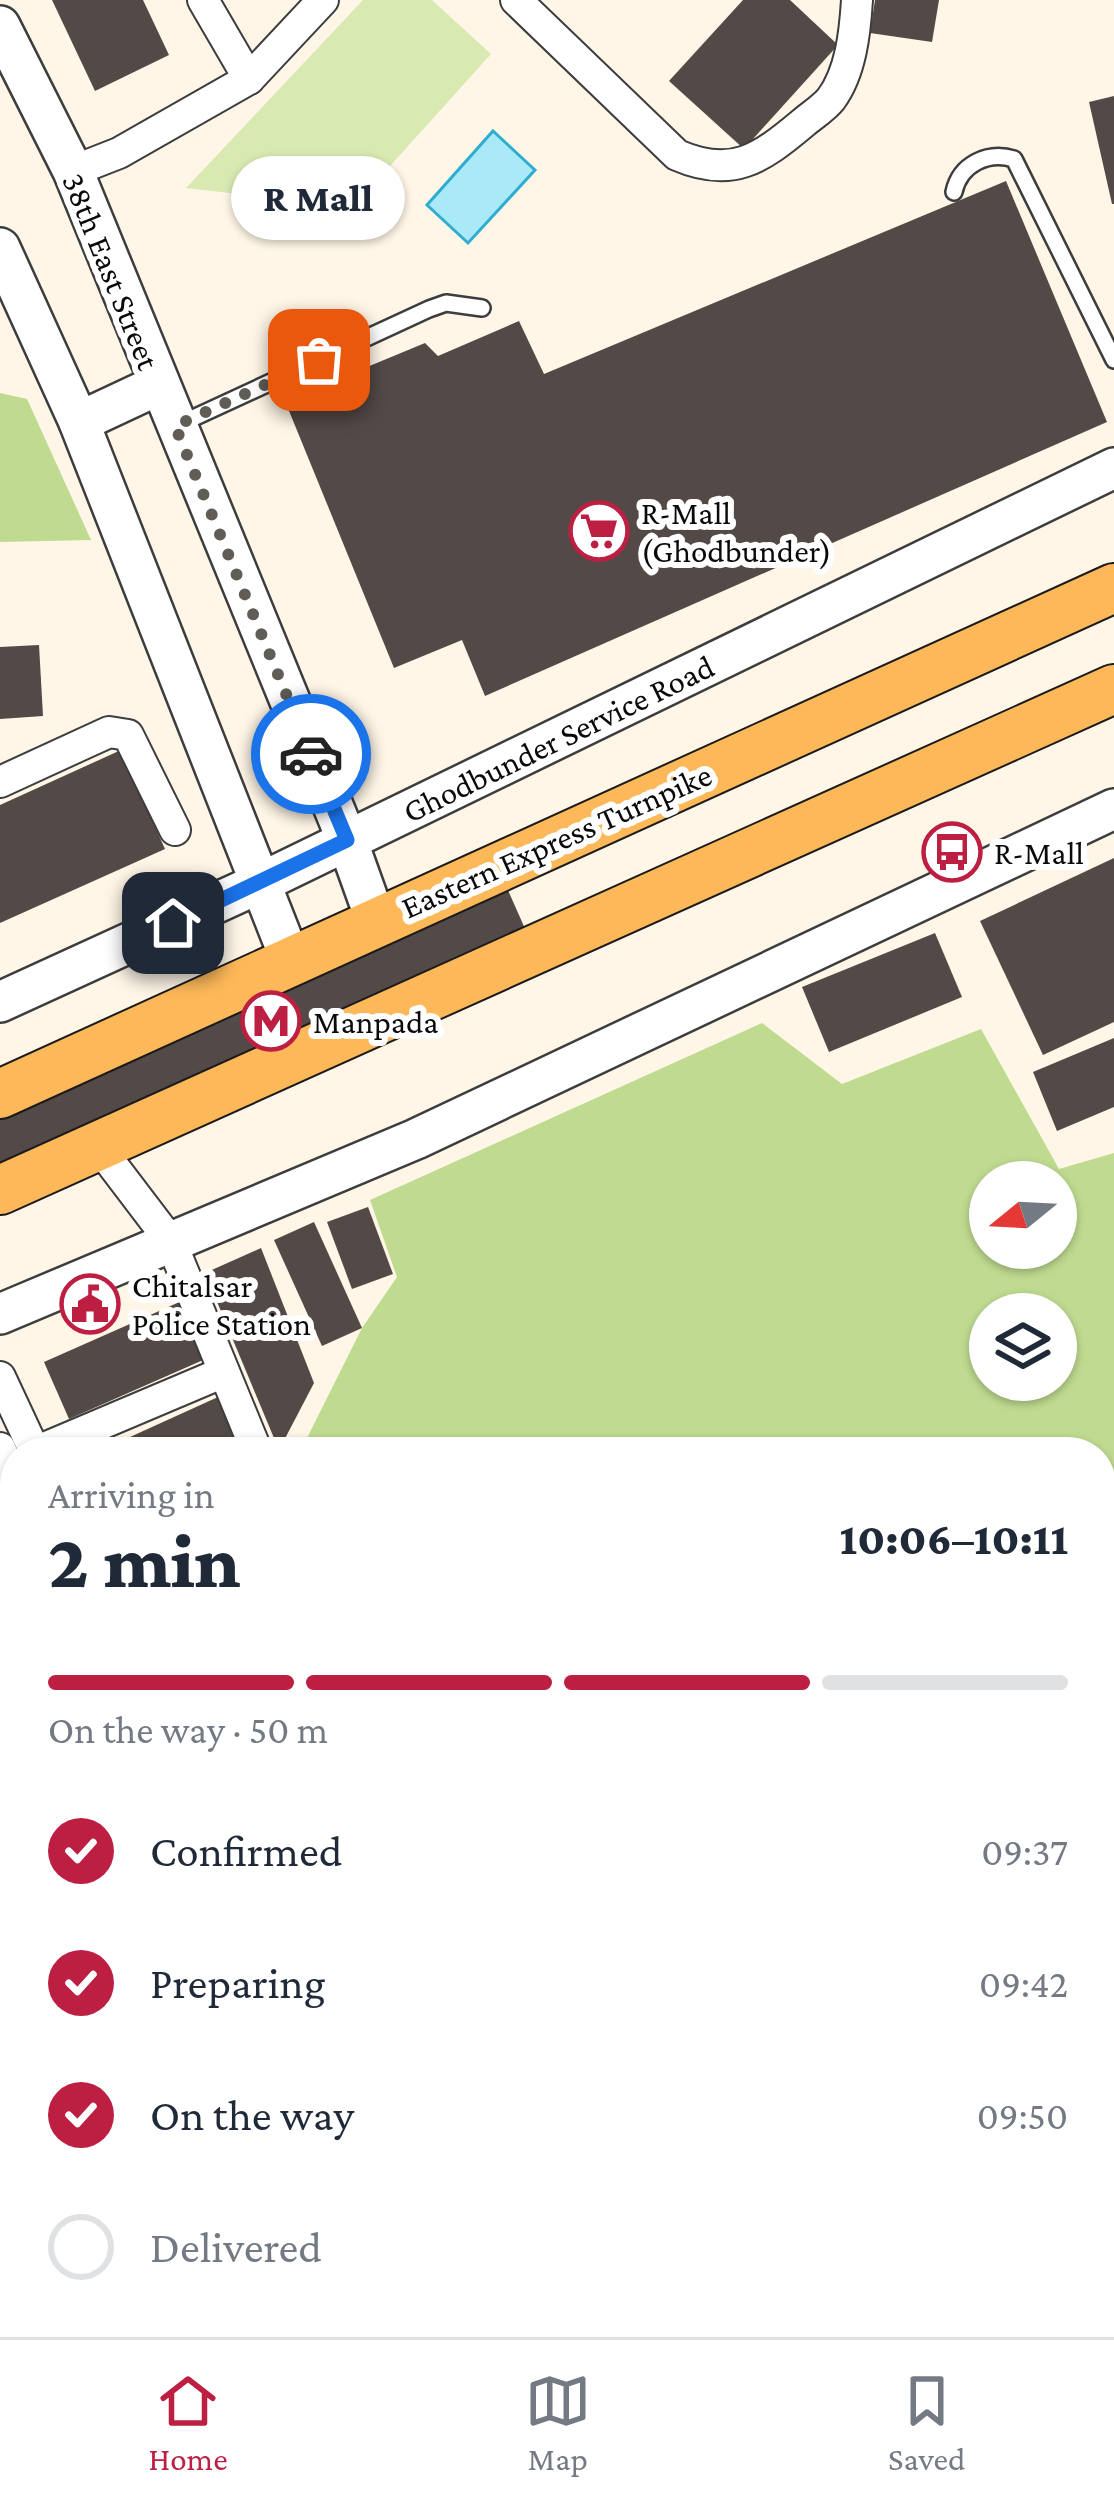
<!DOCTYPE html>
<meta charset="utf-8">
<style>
:root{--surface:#fff;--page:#f6f6f7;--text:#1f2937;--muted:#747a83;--line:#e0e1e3;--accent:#bd1f43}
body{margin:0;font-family:"Crimson Pro",serif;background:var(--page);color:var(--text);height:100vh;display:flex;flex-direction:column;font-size:45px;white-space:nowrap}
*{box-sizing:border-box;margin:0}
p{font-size:39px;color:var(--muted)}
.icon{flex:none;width:66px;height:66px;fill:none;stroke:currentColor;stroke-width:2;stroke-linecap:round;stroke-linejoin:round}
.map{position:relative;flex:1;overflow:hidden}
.panel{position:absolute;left:0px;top:1437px;width:1116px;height:900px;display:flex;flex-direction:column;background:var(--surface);border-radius:48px 48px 0 0;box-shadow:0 3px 9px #0004}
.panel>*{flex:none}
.needle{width:78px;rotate:252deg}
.controls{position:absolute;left:969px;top:1161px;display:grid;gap:24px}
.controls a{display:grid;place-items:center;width:108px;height:108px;border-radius:50%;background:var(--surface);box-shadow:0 3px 9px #0004;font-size:60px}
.pin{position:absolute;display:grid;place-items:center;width:102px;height:102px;color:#fff;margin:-51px;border-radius:24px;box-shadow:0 6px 18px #0006}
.courier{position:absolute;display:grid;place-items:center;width:120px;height:120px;margin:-60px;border:9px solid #1a73e8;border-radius:50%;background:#fff;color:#222;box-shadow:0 3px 15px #0007}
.bubble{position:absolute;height:84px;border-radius:42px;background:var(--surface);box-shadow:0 3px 9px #0004;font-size:39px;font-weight:800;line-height:84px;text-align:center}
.overview em{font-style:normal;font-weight:800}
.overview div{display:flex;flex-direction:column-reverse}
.overview{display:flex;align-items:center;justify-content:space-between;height:204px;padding:0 48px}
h1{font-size:78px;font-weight:800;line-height:90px}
.bar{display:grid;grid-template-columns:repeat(4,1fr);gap:18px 12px;align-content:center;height:144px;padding:0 48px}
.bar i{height:15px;border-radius:9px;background:var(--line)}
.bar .selected{background:var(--accent)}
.bar p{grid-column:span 4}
ol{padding:0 48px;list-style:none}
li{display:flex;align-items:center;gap:36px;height:132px}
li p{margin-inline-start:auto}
li .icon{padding:12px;border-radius:50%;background:var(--accent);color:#fff;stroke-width:4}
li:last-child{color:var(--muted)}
li i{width:66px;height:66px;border:6px solid var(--line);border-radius:50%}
.tabs{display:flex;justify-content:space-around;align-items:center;height:168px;border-top:3px solid var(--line);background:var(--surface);font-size:33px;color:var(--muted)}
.tabs a{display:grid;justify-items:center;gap:6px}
.tabs .selected{color:var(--accent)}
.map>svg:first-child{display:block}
</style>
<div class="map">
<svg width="1114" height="2337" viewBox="0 0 1114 2337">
<rect width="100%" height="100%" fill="#fff6e7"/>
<polygon fill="#d8eab1" points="363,0 432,0 491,54 353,207 186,188"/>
<g fill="#bfdb90" fill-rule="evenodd">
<polygon points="0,393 27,399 91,540 0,542"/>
<path d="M762,1023L842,1084L981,1029L1059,1169L1114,1153V2337H0V2242L15,2236V2322H1101V1452H300L362,1328L397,1277L370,1200ZM990,1182H1056V1248H990ZM990,1314H1056V1380H990Z"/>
</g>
<polygon fill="#aae9f8" stroke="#2fadd1" stroke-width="3" points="493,131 535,170 468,243 427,205"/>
<g fill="#534946">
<polygon points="52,0 143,0 169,55 95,91"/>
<polygon points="743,0 790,0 838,45 744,149 669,81"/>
<polygon points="875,0 939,0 932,42 870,33"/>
<polygon points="1114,96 1114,204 1112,204 1089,102"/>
<polygon points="1006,181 1107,422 485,696 462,640 394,668 285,401 425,343 438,356 519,321 544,374"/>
<polygon points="39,645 43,716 0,719 0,647"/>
<polygon points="121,750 165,849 0,923 0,805"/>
<polygon points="492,854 542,967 0,1210 0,1075"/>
<polygon points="1114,858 1114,1022 1043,1055 980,921"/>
<polygon points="935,933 962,997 829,1052 802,987"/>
<polygon points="1114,1038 1114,1107 1057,1131 1033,1072"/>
<polygon points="368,1207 393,1274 352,1289 327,1222"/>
<polygon points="314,1222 362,1328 322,1346 274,1240"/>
<polygon points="261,1248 314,1383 279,1450 205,1273"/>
<polygon points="184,1300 210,1357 69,1419 44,1362"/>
<polygon points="218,1397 242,1452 97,1452"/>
<polygon points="15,1729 15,1823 0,1830 0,1736"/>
<polygon points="0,1861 15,1894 15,1973 0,1939"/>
<polygon points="0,2126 15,2161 15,2174 0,2180"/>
<polygon points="1114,2241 1114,2337 940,2337 934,2322 1101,2322 1101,2245"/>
</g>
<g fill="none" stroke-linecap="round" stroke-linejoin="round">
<defs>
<g id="service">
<path d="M954,192C960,164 988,151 1014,159L1114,360"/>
<polyline points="178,425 429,309 446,303 482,308"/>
</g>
<g id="minor">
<polyline points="203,0 249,79"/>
<path d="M516,0L677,155C732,179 760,159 803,123C811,116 824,108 831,99C851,72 855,32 857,0"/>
<polyline points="73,171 119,153 249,79 323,0"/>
<polyline points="0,782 109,732 128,735 175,830"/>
<polyline points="98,1146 171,1242 257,1452"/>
<polyline points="0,1377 35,1452 224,1372"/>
<polyline points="0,1448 15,1482"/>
<polyline points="0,2208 15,2201"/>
</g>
<g id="tertiary">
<polyline points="0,26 73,171 347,840 376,921"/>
<polyline points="0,248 79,422 291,961"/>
<polyline points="79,422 158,385"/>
<polyline points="0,1002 260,883 1114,468"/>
<polyline points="0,1314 416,1139 1114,809"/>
</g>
<g id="primary">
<polyline points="0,1094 1114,588"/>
<polyline points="0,1190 1114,689"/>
</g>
</defs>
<use href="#service" stroke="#3d3d3d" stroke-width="20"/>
<use href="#minor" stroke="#3d3d3d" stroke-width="34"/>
<use href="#tertiary" stroke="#3d3d3d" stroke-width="44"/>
<use href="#primary" stroke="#1b1b1b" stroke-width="52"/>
<use href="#service" stroke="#fff" stroke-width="15"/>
<use href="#minor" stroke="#fff" stroke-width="30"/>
<use href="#tertiary" stroke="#fff" stroke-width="39"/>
<use href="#primary" stroke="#fdb859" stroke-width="48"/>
</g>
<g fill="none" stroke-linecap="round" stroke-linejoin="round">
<polyline stroke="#605d57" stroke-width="12" stroke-dasharray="0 21.6" points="311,754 175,426 319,360"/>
<polyline stroke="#1a73e8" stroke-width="15" points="173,923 347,840 311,754"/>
</g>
<defs>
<symbol id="supermarket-ring" viewBox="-11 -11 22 22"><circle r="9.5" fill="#fff" stroke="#bd1f43" stroke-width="1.5"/><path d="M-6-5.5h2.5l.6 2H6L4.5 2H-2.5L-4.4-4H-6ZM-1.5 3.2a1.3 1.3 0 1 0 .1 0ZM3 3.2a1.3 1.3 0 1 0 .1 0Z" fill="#bd1f43"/></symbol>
<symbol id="bus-ring" viewBox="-11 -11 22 22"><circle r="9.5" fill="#fff" stroke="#bd1f43" stroke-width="1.5"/><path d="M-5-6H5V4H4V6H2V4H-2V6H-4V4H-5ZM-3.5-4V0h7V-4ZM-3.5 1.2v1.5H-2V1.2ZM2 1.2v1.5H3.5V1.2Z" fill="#bd1f43"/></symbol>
<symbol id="metro-ring" viewBox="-11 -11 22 22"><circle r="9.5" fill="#fff" stroke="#bd1f43" stroke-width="1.5"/><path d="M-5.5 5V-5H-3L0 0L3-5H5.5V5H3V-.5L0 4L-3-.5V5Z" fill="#bd1f43"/></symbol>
<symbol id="civic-ring" viewBox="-11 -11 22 22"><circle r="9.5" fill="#fff" stroke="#bd1f43" stroke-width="1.5"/><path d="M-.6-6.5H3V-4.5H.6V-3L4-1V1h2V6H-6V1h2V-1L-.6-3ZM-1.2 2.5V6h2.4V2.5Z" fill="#bd1f43"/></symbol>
</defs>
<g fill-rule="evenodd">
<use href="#supermarket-ring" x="566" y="498" width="66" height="66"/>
<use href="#bus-ring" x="919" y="819" width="66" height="66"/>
<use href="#metro-ring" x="238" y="988" width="66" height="66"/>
<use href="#civic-ring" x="57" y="1271" width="66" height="66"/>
</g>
<g text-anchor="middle" stroke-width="12" stroke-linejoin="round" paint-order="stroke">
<g font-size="33" fill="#0a0a0a" stroke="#fff">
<text transform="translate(112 271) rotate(68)" y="12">38th East Street</text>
<text transform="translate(558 738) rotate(-26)" y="12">Ghodbunder Service Road</text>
<text transform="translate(556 840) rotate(-24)" y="12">Eastern Express Turnpike</text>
</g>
<g font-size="33" fill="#0a0a0a" stroke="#fff" text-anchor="start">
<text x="641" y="524">R-Mall<tspan x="641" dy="38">(Ghodbunder)</tspan></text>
<text x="994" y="864">R-Mall</text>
<text x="313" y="1033">Manpada</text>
<text x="132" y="1297">Chitalsar<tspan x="132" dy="38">Police Station</tspan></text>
</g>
</g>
</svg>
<div class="controls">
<a><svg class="needle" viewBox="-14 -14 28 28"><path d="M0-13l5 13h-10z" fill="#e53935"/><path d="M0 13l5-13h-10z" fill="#747a83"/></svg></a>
<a><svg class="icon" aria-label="layers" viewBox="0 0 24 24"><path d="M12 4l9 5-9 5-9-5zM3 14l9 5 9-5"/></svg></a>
</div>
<div class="pin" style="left:319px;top:360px;background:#ea580c"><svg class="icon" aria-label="bag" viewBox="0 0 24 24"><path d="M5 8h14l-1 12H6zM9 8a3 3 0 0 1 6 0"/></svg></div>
<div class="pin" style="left:173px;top:923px;background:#1f2937"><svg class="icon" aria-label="home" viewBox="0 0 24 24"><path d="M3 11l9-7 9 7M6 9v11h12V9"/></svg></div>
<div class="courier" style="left:311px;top:754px"><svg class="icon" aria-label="car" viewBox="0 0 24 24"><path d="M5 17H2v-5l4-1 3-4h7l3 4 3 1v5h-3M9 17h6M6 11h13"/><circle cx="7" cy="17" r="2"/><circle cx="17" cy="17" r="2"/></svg></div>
<div class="bubble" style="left:231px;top:156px;width:174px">R Mall</div>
<section class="panel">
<div class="overview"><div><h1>2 min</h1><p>Arriving in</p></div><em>10:06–10:11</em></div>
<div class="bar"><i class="selected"></i><i class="selected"></i><i class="selected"></i><i></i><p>On the way · 50 m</p></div>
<ol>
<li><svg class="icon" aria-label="check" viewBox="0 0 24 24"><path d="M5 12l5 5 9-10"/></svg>Confirmed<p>09:37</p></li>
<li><svg class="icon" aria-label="check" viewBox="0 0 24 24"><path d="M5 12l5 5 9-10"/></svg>Preparing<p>09:42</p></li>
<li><svg class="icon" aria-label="check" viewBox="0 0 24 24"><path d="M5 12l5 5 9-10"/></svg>On the way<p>09:50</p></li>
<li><i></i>Delivered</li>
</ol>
</section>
</div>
<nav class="tabs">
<a class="selected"><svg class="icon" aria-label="home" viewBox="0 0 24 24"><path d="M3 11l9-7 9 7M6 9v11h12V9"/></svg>Home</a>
<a><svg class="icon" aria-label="map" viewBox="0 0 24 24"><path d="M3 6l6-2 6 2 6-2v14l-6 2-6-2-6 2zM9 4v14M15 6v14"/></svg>Map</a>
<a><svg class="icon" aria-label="saved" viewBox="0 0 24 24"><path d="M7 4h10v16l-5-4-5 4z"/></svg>Saved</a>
</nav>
